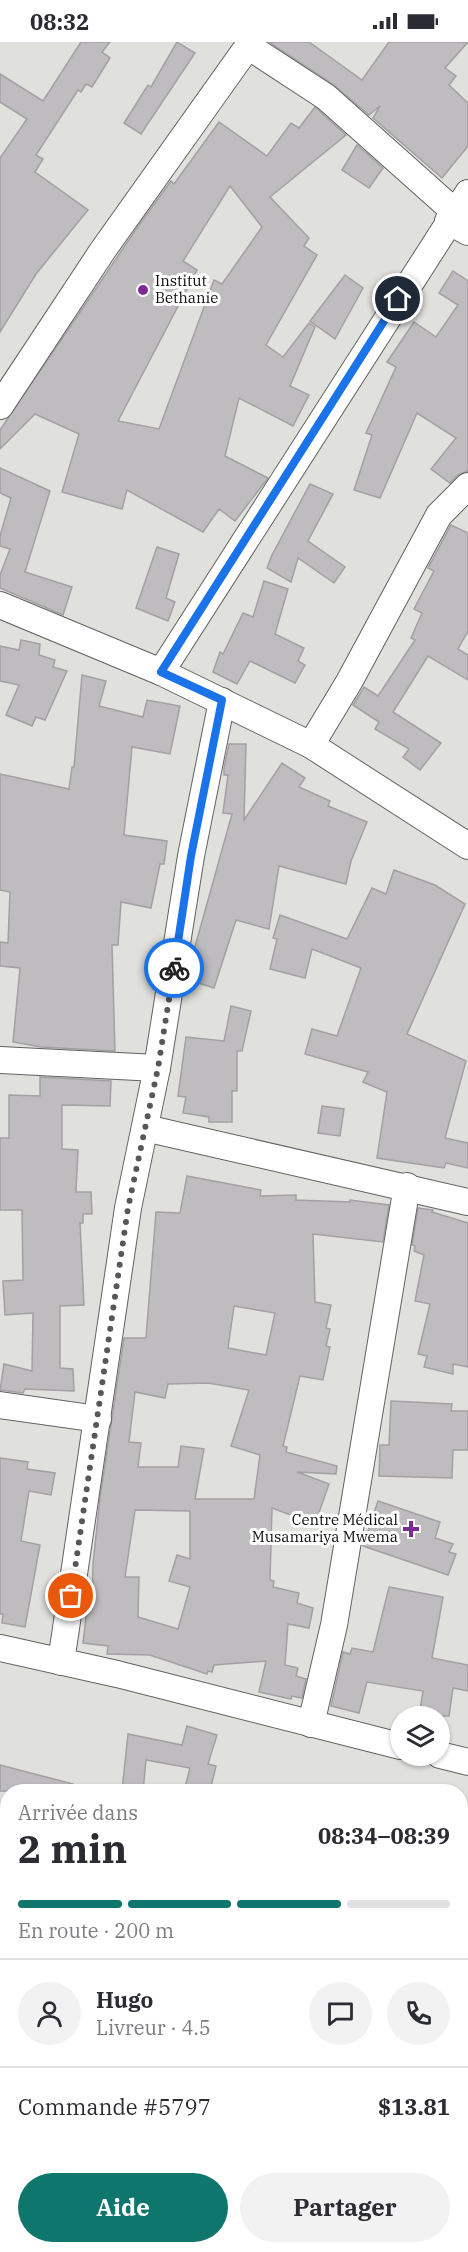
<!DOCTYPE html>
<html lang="fr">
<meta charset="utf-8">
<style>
:root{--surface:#fff;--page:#f2f2f3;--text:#2b2b33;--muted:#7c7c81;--line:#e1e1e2;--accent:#0f766e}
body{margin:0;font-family:"IBM Plex Serif",serif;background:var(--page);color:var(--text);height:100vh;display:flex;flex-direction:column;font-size:22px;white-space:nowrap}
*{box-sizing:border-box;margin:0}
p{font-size:20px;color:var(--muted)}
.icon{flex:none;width:33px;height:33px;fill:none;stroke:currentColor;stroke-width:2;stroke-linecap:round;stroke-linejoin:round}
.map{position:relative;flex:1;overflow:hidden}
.sheet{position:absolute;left:0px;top:1742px;width:468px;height:470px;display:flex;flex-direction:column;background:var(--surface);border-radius:24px 24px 0 0;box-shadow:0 2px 4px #0004}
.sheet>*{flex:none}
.buttons{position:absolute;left:390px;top:1664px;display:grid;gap:12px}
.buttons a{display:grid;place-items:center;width:60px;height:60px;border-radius:50%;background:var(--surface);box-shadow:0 2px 4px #0004;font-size:30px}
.pin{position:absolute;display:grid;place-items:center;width:51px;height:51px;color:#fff;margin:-26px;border:3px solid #fff;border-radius:50%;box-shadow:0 2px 6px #0007}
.courier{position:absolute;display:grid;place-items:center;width:60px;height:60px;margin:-30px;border:4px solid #1a73e8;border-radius:50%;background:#fff;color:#222;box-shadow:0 2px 8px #0007}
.head em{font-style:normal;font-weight:800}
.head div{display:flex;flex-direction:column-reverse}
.head{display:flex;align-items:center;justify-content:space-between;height:102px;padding:0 18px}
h1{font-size:39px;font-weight:800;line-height:45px}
.bar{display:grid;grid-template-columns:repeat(4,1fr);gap:9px 6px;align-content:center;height:72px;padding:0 18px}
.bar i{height:8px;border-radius:4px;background:var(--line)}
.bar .current{background:var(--accent)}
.bar p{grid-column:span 4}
.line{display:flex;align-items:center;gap:15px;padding:0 18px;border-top:2px solid var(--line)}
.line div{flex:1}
.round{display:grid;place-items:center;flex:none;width:63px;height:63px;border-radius:32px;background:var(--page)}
.action{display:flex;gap:12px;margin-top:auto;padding:12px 18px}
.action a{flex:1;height:69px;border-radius:36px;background:var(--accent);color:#fff;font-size:24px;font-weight:800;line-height:69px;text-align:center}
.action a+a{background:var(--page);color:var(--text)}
.status{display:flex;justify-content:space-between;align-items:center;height:42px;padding:0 30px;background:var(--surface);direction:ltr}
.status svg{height:16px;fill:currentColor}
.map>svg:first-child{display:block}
</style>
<div class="status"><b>08:32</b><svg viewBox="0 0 49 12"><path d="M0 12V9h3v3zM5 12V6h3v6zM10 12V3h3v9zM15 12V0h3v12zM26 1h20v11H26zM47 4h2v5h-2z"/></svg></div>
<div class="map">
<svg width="468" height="2210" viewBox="0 0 468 2210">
<rect width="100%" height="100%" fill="#e0e1dd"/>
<g fill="#bebcbf" stroke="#a2a0a3" stroke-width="1.5" fill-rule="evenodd">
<polygon points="81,0 110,0 102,10 110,16 92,45 86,42 81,50 78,48 36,113 43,117 35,130 88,168 36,232 0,290 0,116 27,77 0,60 0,32 43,59"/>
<polygon points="177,0 195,11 141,92 124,81 148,43 151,45"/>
<polygon points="269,0 309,0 362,38 389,0 468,0 445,26 456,34 449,43 468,61 468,104 442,136 373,76 380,64 369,73 334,43"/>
<path d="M315,65L346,93L270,155L309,196L304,204L317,213L266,303L283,315L309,281L315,285L290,344L309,353L293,384L239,356L225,414L268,436L235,479L219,467L203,490L127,448L122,467L62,450L79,392L35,372L0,407V388L139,183L171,139L174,142L219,80L267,114L291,81L299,86ZM230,144L262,185L222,242L214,238L159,387L118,379L197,228L183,219Z"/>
<polygon points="357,103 383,126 369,146 342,128"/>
<polygon points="453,229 468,239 468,429 458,433 450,441 431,427 456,396 417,371 380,456 354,448 372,393 366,391 396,325 387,320 414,280 436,295 458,263 439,251"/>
<polygon points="345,233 363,246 335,297 310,279"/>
<polygon points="0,426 50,449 25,530 72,545 63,573 0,546 0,533 10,507 0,504 0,494 11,456 0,451"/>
<polygon points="310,442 333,452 308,499 345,525 334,541 298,516 291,540 267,526 272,513"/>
<polygon points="451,483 468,491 468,589 458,607 468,613 468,638 428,614 393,670 441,701 420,728 403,715 409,707 375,687 379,680 353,663 364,645 378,654 415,598 411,596 422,571 414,567 434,529 428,526"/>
<polygon points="157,505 179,512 166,556 175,560 168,579 136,566"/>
<polygon points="264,539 288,547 275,592 304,606 298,619 305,623 295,641 250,619 237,642 213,630 220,610 223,612 243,571 253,575"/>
<polygon points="21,598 40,602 39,613 55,618 53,625 67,629 45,678 36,675 32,684 6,673 19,643 0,639 0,604 19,608"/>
<polygon points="82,633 106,639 99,664 143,675 147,658 180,664 170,712 132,705 124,793 167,799 164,822 160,822 151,866 121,860 118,903 112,903 115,1009 41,1005 13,1000 20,926 0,924 0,900 8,901 10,850 0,848 0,732 69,747 72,725 74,725"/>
<polygon points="229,702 246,702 244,778 282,721 305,736 299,745 330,759 328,764 367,780 351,819 346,842 279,824 269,887 236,878 214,946 186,937 232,772 223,771 228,733 224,733 224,726"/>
<polygon points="394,828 435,843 465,862 407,992 466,1019 445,1096 468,1101 468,1126 446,1121 444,1126 377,1116 387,1050 363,1040 368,1030 305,1012 312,987 337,994 361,926 312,907 305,936 270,927 277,897 273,896 280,873 347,897 372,846 386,852"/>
<polygon points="231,964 251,969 242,1009 237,1009 237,1049 232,1049 232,1080 209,1080 209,1075 183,1071 186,1055 178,1054 186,995 224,999"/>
<polygon points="40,1035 111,1039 110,1064 62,1063 62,1107 78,1108 76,1150 91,1150 92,1172 83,1172 83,1181 80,1181 84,1263 60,1264 60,1326 73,1327 74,1349 25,1347 23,1351 0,1348 4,1322 32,1329 33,1271 5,1273 3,1239 23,1238 22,1168 0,1168 0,1096 9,1096 9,1053 40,1054"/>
<polygon points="322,1064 344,1067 340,1094 318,1091"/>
<path d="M187,1134L261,1148L260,1154L296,1153V1158L350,1160V1158L389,1163L383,1200L313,1192L315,1260L331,1263L326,1286L330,1287L326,1304L330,1305L323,1338L300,1334L283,1404L287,1405L286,1410L337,1424L336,1432L297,1430L329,1442L315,1482L272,1466L270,1538L274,1539L273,1545L299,1551L297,1561L313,1566L309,1586L288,1582L285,1623L298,1626L296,1634L306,1637L302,1656L292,1654L291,1657L259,1650L266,1619L214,1623L212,1630L208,1629L207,1632L150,1613L107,1612L108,1604L83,1601L87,1566L92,1567L93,1522L100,1456L124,1296H146L156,1170L180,1171ZM234,1264L275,1271L266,1313L228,1306ZM208,1341L249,1348L231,1404L260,1413L254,1457H195L204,1407L181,1404L178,1425H138L141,1401L129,1400L135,1350L165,1356L168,1342ZM135,1468L190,1469V1517L177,1513L169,1539L190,1545L178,1587L138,1575L139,1535H125Z"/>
<polygon points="418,1166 433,1168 432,1170 468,1181 468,1325 453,1322 453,1332 424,1325 427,1314 418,1312 430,1262 415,1259 424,1213 414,1209 415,1204 412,1203"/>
<polygon points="391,1359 452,1362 451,1369 468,1369 468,1408 453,1408 452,1436 379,1434 380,1403 389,1403"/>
<polygon points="0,1416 28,1420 27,1427 55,1431 51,1453 29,1449 21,1499 40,1503 25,1585 2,1581 3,1572 0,1572"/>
<polygon points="378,1459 440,1480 435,1496 453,1502 449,1510 456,1512 448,1533 363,1504"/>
<polygon points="389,1545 443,1555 432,1616 468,1623 468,1649 453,1646 449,1674 419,1674 423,1649 367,1640 359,1671 331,1664 343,1610 350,1612 352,1606 373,1610"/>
<polygon points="187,1684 217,1693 208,1722 216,1724 210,1749 184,1749 190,1726 146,1718 143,1749 122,1749 128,1692 182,1703"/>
<polygon points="0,1723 73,1742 72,1749 0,1749"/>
</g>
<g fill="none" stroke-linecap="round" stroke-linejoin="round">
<defs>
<g id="street">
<polyline points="248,4 326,55 455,170"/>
<polyline points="448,179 468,190"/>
<polyline points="0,364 103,208 251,0"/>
<polyline points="0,563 161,630 311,703 468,804"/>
<polyline points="161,630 468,151"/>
<polyline points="311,703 349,640 439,473 468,444"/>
<polyline points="0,1018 157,1026"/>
<polyline points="145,1086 468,1160"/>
<polyline points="0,1363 98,1377"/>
<polyline points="0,1606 117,1632 400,1704"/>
<polyline points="61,1620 128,1166 157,1026 191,814 222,659"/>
<polyline points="311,1682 334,1583 407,1144"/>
<polyline points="440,1713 468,1720"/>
<polyline points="0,1876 8,1878"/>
<polyline points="460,1993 468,1995"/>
<polyline points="460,2068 468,2055"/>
<polyline points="0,2131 8,2132"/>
<polyline points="333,2204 365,2210"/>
<polyline points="184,2210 187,2204"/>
</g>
</defs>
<use href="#street" stroke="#61635f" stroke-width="28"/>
<use href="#street" stroke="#fff" stroke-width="26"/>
</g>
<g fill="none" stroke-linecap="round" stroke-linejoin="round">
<polyline stroke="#575856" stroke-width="6" stroke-dasharray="0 10.8" points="71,1554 128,1166 158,1026 174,926"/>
<polyline stroke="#1a73e8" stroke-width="8" points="174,926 191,814 222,658 161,630 398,257"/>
</g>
<g fill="#7e2897" stroke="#fff" stroke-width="2">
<circle cx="143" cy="248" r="6"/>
<path d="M408 1478h6v6h6v6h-6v6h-6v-6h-6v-6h6z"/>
</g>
<g text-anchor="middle" stroke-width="6" stroke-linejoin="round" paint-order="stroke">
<g font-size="15" fill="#0d0e0d" stroke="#fff" text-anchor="start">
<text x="155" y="244">Institut<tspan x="155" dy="17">Bethanie</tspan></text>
<text x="398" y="1483" text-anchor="end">Centre Médical<tspan x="398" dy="17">Musamariya Mwema</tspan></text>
</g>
</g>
</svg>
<div class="buttons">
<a><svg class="icon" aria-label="layers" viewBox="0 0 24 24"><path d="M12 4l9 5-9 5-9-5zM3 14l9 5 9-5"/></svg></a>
</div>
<div class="pin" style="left:71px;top:1554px;background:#ea580c"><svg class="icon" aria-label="bag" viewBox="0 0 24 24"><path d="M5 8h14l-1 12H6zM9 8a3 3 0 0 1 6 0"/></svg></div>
<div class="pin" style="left:398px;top:257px;background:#1f2937"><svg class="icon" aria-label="home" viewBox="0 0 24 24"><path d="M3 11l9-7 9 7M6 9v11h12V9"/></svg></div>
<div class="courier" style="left:174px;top:926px"><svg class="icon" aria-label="bike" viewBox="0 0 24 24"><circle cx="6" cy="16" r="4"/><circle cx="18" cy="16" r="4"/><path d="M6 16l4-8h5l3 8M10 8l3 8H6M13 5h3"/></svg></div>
<section class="sheet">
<div class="head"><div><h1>2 min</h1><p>Arrivée dans</p></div><em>08:34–08:39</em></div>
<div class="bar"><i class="current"></i><i class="current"></i><i class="current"></i><i></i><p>En route · 200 m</p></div>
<div class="line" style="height:108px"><a class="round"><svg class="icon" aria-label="person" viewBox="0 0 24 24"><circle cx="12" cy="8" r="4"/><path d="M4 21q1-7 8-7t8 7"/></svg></a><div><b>Hugo</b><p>Livreur · 4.5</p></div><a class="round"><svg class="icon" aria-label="chat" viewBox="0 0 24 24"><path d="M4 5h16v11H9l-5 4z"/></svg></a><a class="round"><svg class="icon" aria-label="phone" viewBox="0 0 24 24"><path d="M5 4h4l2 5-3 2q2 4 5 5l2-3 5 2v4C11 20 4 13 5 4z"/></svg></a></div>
<div class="line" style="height:78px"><div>Commande #5797</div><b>$13.81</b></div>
<div class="action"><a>Aide</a><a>Partager</a></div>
</section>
</div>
